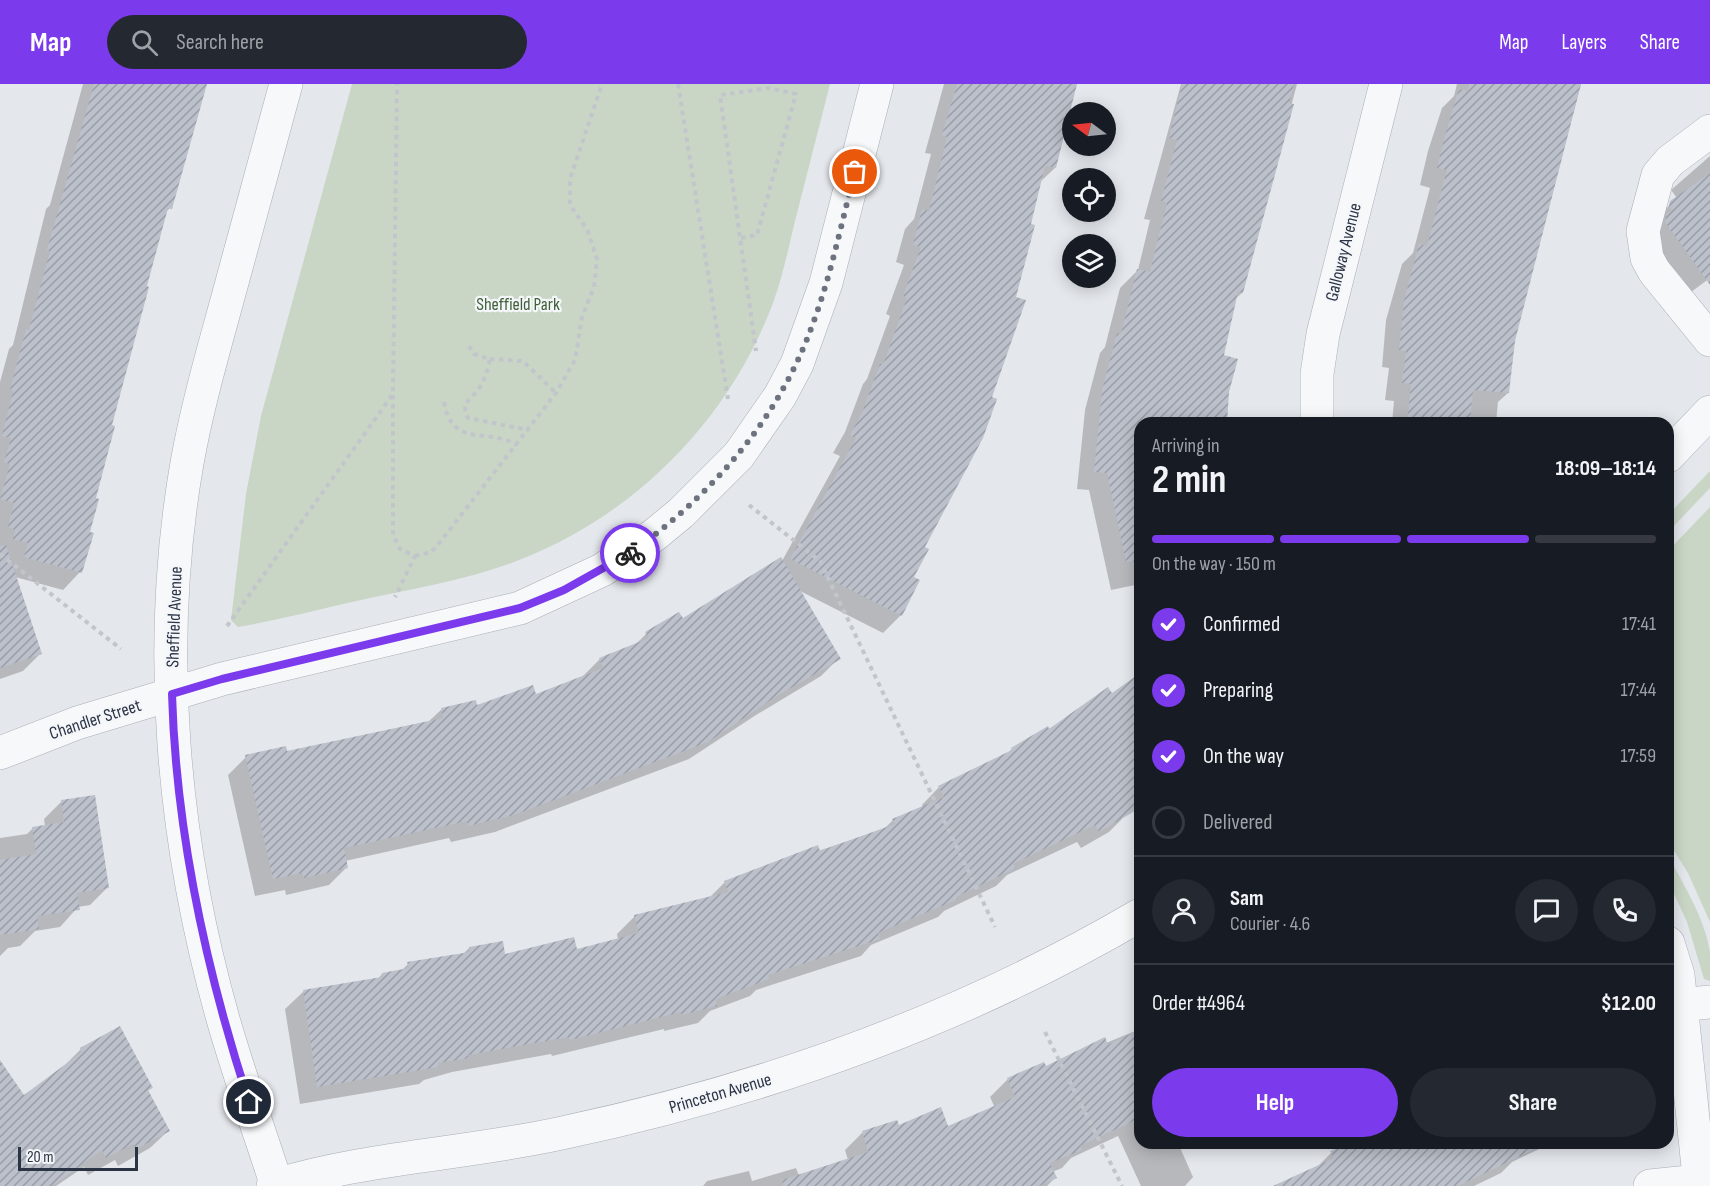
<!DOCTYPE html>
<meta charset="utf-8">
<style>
:root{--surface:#171b24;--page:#242831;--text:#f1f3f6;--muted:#9ea1a6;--line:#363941;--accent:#7c3aed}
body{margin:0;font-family:"Sofia Sans Condensed",sans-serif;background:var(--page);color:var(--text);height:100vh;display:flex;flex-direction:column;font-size:22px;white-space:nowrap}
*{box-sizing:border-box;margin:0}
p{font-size:20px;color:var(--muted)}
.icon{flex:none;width:33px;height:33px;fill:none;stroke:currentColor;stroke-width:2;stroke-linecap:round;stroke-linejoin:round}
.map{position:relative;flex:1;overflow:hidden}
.drawer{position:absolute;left:1134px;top:333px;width:540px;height:732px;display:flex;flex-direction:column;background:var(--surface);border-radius:18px;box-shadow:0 3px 15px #0003}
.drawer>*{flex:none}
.needle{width:39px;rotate:285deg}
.tools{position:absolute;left:1062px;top:18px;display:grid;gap:12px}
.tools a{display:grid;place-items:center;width:54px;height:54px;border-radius:50%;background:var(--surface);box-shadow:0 3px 15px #0003;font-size:30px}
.scale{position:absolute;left:18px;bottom:15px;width:120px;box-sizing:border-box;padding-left:6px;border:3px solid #2b3445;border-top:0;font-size:16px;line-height:21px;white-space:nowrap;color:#2b3445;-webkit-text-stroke:4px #f4f6f9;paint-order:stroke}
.pin{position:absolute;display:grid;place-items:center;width:51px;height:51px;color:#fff;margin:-26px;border:3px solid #fff;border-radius:50%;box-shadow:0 2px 6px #0007}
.courier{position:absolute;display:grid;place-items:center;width:60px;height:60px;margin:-30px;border:4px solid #7c3aed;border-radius:50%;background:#fff;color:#222;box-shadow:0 2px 8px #0007}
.summary em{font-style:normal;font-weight:700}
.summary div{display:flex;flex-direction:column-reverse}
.summary{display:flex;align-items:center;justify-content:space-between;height:102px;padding:0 18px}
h1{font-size:39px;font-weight:700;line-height:45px}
.bar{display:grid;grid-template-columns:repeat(4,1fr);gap:9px 6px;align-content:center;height:72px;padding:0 18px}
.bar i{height:8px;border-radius:4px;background:var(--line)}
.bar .selected{background:var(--accent)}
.bar p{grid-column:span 4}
.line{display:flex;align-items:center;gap:15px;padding:0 18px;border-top:2px solid var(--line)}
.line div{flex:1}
.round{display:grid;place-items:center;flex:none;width:63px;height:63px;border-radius:32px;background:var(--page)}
ol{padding:0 18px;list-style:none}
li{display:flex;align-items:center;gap:18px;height:66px}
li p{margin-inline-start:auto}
li .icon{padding:6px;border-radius:50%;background:var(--accent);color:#fff;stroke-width:4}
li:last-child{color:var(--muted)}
li i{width:33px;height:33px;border:3px solid var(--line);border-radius:50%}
.cta{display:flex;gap:12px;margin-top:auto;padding:12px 18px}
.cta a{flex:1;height:69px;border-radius:36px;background:var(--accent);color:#fff;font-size:24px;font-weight:700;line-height:69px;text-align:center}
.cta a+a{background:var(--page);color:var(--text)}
header{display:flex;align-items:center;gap:36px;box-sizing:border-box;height:84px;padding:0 30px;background:var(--accent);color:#fff}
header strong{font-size:28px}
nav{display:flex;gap:33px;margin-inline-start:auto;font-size:21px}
.search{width:420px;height:54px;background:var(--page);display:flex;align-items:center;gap:15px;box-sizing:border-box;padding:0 21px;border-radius:33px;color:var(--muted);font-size:22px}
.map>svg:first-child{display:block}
</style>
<header>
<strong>Map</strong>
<div class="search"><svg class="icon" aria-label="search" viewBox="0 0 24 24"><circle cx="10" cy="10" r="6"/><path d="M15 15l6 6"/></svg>Search here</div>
<nav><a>Map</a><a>Layers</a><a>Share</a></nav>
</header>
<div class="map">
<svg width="1710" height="1102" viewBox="0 0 1710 1102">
<defs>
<pattern id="building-hatch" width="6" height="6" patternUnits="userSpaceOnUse" patternTransform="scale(1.5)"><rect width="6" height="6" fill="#bbc0ca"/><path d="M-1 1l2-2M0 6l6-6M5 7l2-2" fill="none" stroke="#989da6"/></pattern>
</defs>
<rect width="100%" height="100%" fill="#e4e7ec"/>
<g fill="#c9d6c5">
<path d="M352,0H830C818,47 806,94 794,141C788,167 782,194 773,219C730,334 637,429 524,474C473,495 415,504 361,516C320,525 279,536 238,543L231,536L246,410L261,332Z"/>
<polygon points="1710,387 1710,404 1668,448 1668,431"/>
<polygon points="1710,423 1710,838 1688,789 1668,757 1668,467"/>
<path d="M1668,772C1684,801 1705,835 1710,868C1710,878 1710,888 1710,897L1704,895L1687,838L1668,797Z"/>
</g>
<g fill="#0003">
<polygon points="83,0 206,0 170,124 165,129 110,342 80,488 63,506 8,491 11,477 0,474 0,298 9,265 13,261 46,125 50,121"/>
<polygon points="944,0 1076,0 1055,84 1039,99 901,531 883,549 798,506 839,574 821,592 756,631 689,675 495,748 451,758 449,754 345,777 347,783 329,801 286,811 285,806 255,812 228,691 246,673 286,669 428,638 442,625 476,623 535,612 582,593 600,575 635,561 646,550 683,536 782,477 840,372 833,369 845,348 863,300 867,295 890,232 886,230 904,181 896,178 905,145 914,135 931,70 925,69"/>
<polygon points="1181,0 1297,0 1242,209 1235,215 1222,272 1228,308 1226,339 1140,339 1140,500 1111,506 1089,406 1077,405 1085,326 1100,269 1105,263 1120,204 1138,186 1150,136 1144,135"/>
<polygon points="1457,0 1581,0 1513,257 1508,309 1498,318 1496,339 1392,339 1394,317 1385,316 1389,284 1382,283 1386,236 1402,180 1413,169 1430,104 1420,101 1428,67 1442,24 1454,12"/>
<polygon points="1710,72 1710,194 1687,211 1650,149 1653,137 1677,114 1671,106"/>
<polygon points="0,515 40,570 23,587 0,595"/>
<polygon points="1140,591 1140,717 1109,748 1081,764 1077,758 1007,791 996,802 944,827 938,833 871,861 861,872 756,906 750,912 710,927 698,939 664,947 664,945 552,972 551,970 452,988 424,996 419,1000 300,1020 285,925 303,908 377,896 382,890 401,887 408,880 463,870 469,864 504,872 576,867 618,856 617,850 635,832 709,814 725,798 884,745 893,736 923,724 922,721 939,703 1005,671 1012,665 1111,611"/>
<polygon points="62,717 107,804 90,821 78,823 60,843 35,847 20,862 8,864 0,872 0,754 27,750 33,744 45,742 44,735"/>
<polygon points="1140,945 1140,1059 1178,1059 1193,1093 1185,1102 1141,1102 1118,1052 1071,1074 1062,1084 1052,1088 1055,1094 1047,1102 703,1102 707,1097 749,1087 752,1097 796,1084 799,1092 848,1076 845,1066 862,1049 898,1043 948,1044 995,1024 990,1013 1008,995 1045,984"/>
<polygon points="81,965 151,1004 147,1008 168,1047 150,1064 118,1082 115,1076 88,1091 84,1083 56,1102 0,1102 0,1015 24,1013 63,983"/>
<polygon points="1354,1059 1552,1059 1512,1078 1501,1089 1474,1102 1277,1102 1316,1084 1331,1069"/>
</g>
<g fill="url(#building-hatch)">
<polygon points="94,0 207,0 172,125 168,124 147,202 149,203 112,341 115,342 96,414 99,415 90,448 94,449 82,489 24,473 28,459 13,455 15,446 8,443 14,419 0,415 10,380 4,378 11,354 2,352 13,307 10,306 26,245 29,246 50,167 47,166"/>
<polygon points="957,0 1077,0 1056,84 1045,82 1031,140 1035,141 1016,213 1026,216 992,313 997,315 983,354 925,463 929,465 914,493 920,496 902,532 790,475 856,354 850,351 862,329 880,280 883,281 907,214 903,212 921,163 913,161 922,125 929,127 947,53 942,51"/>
<polygon points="1182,0 1294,0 1289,19 1294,20 1243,209 1238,208 1224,271 1238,275 1229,308 1227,339 1140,339 1140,477 1126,478 1107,389 1094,388 1102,307 1117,249 1121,250 1137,185 1150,188 1167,119 1161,117 1177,56 1169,54"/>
<polygon points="1469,0 1581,0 1515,257 1509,309 1473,306 1470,339 1407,339 1411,300 1402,299 1406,267 1399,266 1404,217 1419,160 1427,162 1447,86 1437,84 1446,48 1459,5 1468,7"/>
<polygon points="1710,89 1710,201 1665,138 1667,130 1672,126 1669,122 1670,117"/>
<polygon points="6,461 42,570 0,584 0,462"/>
<polygon points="781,473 841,575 775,613 708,658 514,731 468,742 467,737 344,764 348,784 304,794 302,789 273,795 245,671 286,662 287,667 443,634 441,624 476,616 477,621 533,601 536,610 603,584 599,574 649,554 645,548 679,528 683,534"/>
<polygon points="1140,589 1140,724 1099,748 1095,741 1013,780 1016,784 956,813 958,815 878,849 880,855 768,891 769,895 716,915 717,922 682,931 681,928 570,956 569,953 468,971 469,974 438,979 439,983 317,1003 303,906 382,893 382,889 409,884 407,878 470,868 469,863 503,857 505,870 574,853 577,865 639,849 634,831 728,808 724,797 818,761 820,767 895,740 892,735 944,713 938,702 1012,666 1011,664 1048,642 1049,645 1108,603 1112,609"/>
<polygon points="95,711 109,804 77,809 80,826 37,832 39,845 0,851 0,776 36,770 32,743 64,738 61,716"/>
<polygon points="120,942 153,1004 148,1006 170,1047 136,1065 133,1060 106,1074 102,1066 52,1102 0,1102 0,976 24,1011 82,968 80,964"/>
<polygon points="1140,945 1140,1034 1080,1062 1082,1066 1050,1079 1057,1094 1039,1102 783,1102 782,1096 868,1068 862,1047 897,1036 899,1041 941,1023 948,1042 1015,1013 1007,994 1044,978 1046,982 1105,953 1108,961"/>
<polygon points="1350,1059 1547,1059 1458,1102 1273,1102 1334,1074 1330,1067"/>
</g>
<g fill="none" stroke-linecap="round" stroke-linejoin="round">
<defs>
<g id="minor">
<polyline points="1710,47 1670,77 1658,91 1643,147 1647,174 1654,187 1710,256"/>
<polyline points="1317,339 1317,290 1323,250 1386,0"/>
<polyline points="1668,372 1710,328"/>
<polyline points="0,669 77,639 222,595 520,524 602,486 653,452 681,429 739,371 780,312 797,280 826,199 877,0"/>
<polyline points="1668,859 1678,891 1700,1102"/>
<polyline points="1680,921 1710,918"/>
<path d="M273,1102C367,1073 467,1070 562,1049C765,1006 961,936 1140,831"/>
<path d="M277,1102C259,1046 239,991 223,935C172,755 155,563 187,379C197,323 213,268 228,213C247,142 267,71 286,0"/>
<polyline points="1650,1102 1699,1097"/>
</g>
</defs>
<use href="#minor" stroke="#a9aeb7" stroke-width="34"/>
<g stroke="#c2c5cb" stroke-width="4" stroke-dasharray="4.5 4.5" stroke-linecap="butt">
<polyline points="678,0 728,315"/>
<polyline points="741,154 757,151 796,10 769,4 720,11 756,267"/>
<path d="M469,262L474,270L490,275C488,285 485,294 480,303C473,315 459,317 468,334L529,346"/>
<polyline points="490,275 523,277 556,309"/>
<polyline points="393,311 393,451 400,465 415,472 395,513"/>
<path d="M444,318C452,365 487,343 517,361"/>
<polyline points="749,421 820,477 995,843"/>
<polyline points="0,470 121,565"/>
<polyline points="415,472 431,468 437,462 556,309 575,276 582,233 594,203 597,175 587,145 570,121 570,95 602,0"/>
<polyline points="227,542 393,310 397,0"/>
<polyline points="1045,948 1122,1102"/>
</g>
<use href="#minor" stroke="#f7f8fa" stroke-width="33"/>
</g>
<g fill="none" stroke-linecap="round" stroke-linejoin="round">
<path stroke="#6c737f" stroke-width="6" stroke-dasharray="0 10.8" d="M630,469C711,412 778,336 812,242C831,192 841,140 855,88"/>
<path stroke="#7c3aed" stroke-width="8" d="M249,1018C206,886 176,750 172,610L222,595L520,524L564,506L630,469"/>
</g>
<g text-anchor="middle" stroke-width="4.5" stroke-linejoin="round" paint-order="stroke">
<g font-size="18" fill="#2b3445" stroke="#f4f6f9">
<text transform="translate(1343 168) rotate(-76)" y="6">Galloway Avenue</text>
<text transform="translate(174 533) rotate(-88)" y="6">Sheffield Avenue</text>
<text transform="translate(95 635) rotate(-18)" y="6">Chandler Street</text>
<text transform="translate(720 1009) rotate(-16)" y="6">Princeton Avenue</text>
</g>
<g font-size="18" fill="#3f6138" stroke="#f4f6f9">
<text x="518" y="226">Sheffield Park</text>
</g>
</g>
</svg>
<div class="tools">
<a><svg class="needle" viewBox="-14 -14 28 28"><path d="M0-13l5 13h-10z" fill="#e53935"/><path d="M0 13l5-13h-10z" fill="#9ea1a6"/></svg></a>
<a><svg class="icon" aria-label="locate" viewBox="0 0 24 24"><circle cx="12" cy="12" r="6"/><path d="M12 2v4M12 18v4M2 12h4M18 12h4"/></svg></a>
<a><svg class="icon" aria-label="layers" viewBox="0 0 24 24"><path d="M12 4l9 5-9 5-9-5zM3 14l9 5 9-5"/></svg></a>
</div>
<div class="scale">20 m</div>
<div class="pin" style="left:855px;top:88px;background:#ea580c"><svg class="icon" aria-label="bag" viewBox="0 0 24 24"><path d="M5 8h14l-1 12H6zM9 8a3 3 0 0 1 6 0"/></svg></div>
<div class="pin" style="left:249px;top:1018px;background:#1f2937"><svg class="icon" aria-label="home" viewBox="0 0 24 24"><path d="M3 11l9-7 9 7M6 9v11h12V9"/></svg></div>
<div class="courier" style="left:630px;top:469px"><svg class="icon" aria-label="bike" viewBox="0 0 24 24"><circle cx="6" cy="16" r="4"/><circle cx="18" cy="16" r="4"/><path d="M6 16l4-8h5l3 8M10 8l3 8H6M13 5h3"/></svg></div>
<section class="drawer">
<div class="summary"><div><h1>2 min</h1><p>Arriving in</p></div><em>18:09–18:14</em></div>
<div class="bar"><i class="selected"></i><i class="selected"></i><i class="selected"></i><i></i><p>On the way · 150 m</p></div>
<ol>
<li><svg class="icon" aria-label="check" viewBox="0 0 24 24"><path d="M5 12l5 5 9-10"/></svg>Confirmed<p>17:41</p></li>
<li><svg class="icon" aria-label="check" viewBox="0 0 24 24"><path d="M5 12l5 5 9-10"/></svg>Preparing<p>17:44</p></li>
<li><svg class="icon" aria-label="check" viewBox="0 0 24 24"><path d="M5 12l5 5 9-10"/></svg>On the way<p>17:59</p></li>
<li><i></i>Delivered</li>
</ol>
<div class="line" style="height:108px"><a class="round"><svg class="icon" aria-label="person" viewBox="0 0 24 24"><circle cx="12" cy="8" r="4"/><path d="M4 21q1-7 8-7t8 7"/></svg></a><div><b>Sam</b><p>Courier · 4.6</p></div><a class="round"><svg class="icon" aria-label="chat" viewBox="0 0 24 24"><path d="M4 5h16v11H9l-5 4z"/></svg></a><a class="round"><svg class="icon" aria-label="phone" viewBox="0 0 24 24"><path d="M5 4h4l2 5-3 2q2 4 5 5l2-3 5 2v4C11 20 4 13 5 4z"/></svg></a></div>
<div class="line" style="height:78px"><div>Order #4964</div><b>$12.00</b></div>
<div class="cta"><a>Help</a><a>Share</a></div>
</section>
</div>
